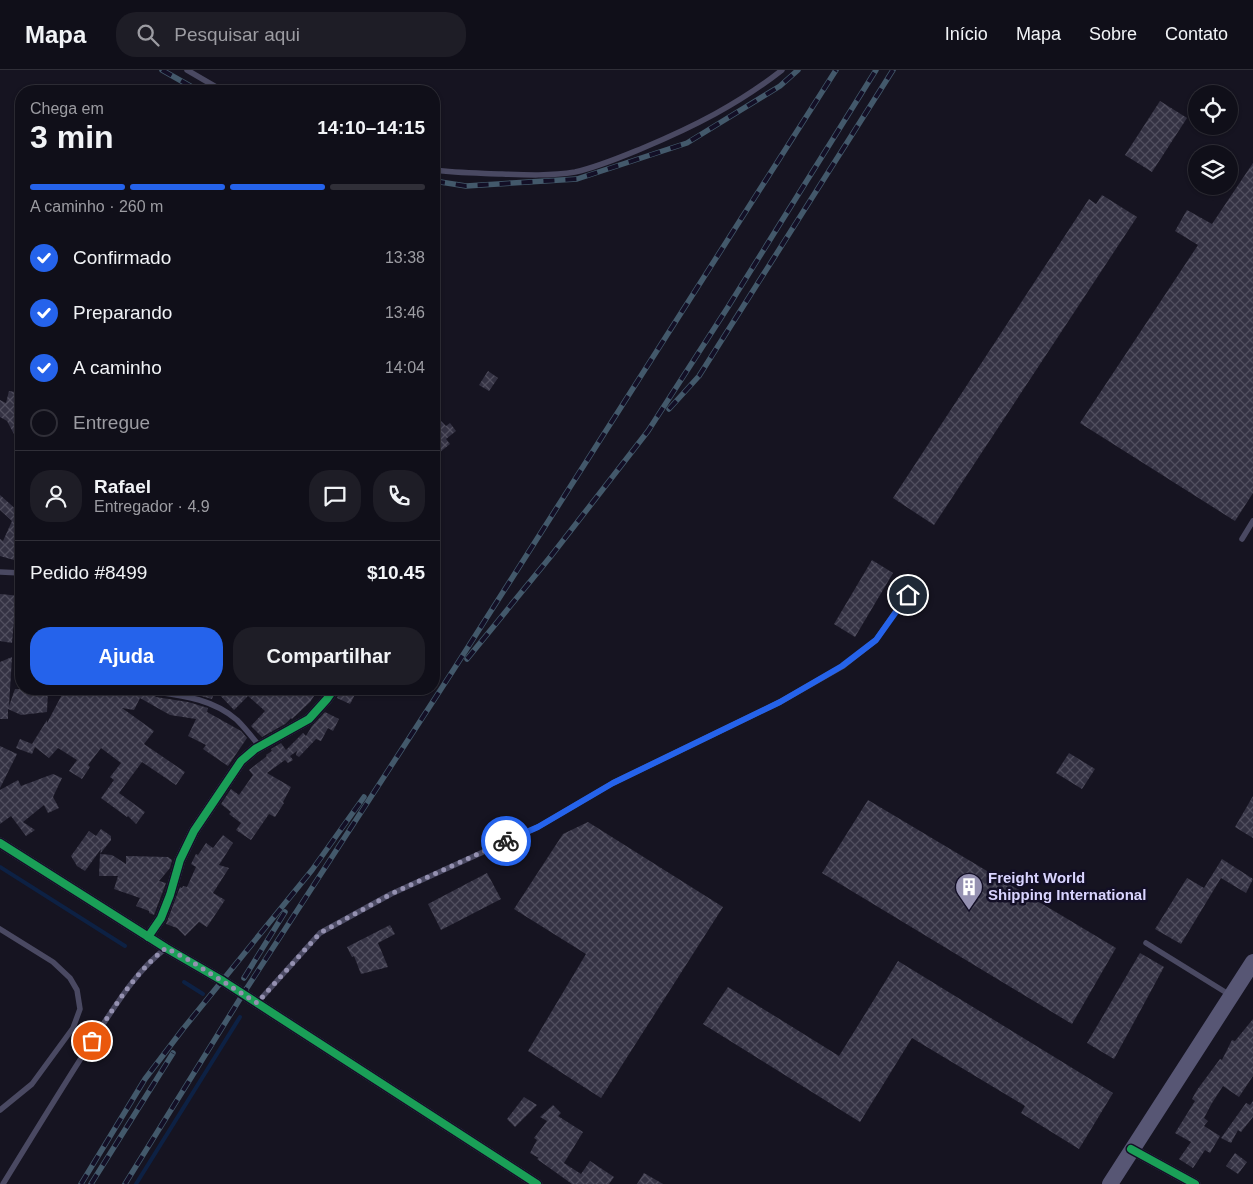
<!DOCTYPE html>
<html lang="pt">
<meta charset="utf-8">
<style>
:root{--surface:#100f19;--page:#1e1d26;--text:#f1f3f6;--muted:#9c9ca2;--line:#302f38;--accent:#2563eb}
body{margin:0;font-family:Arial,sans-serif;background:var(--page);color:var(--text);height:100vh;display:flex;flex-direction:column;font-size:19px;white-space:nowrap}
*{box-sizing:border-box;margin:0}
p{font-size:16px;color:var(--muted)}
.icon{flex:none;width:28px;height:28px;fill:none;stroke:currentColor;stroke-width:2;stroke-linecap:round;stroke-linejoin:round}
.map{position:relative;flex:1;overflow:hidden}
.drawer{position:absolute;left:15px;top:15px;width:425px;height:610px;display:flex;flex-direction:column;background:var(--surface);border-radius:20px;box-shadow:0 1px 4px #0004,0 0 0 1px var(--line)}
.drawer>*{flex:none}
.tools{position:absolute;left:1188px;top:15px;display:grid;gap:10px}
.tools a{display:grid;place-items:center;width:50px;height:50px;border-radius:50%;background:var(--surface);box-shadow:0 1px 4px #0004,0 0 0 1px var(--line);font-size:25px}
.pin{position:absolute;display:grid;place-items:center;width:42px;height:42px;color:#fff;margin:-21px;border:2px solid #fff;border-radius:50%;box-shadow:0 1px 5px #0007}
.courier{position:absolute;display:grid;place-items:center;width:50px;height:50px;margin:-25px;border:4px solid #2563eb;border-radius:50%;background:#fff;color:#222;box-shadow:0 1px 6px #0007}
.head em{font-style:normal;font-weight:700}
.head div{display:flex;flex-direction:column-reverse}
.head{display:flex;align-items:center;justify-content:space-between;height:85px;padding:0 15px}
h1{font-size:32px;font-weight:700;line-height:38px}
.bar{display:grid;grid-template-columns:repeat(4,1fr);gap:8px 5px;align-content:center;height:60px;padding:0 15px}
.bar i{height:6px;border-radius:4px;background:var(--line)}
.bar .on{background:var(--accent)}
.bar p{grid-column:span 4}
.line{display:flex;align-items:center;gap:12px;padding:0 15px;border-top:1px solid var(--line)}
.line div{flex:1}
.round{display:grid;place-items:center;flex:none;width:52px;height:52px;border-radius:20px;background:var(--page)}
ol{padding:0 15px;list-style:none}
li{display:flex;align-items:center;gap:15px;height:55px}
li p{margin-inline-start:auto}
li .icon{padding:5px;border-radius:50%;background:var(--accent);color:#fff;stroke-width:4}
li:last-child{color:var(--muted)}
li i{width:28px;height:28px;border:2px solid var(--line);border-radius:50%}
.action{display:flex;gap:10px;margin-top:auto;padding:10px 15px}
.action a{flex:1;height:58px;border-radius:20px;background:var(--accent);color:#fff;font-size:20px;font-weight:700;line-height:58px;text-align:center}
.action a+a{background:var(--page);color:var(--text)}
header{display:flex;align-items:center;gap:30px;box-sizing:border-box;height:70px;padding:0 25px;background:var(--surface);border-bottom:1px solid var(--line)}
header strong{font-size:24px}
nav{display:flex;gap:28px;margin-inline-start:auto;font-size:18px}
.search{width:350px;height:45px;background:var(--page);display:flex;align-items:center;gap:12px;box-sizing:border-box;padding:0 18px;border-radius:20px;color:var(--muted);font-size:19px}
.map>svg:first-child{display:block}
</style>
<header>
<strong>Mapa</strong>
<div class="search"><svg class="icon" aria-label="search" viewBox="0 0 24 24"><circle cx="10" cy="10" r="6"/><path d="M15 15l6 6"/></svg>Pesquisar aqui</div>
<nav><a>Início</a><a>Mapa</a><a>Sobre</a><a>Contato</a></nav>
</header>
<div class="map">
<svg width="1253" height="1114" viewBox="0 0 1253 1114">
<defs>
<pattern id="building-cross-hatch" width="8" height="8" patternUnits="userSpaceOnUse" patternTransform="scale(1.25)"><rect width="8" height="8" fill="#343243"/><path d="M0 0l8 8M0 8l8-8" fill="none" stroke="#514f5f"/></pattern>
</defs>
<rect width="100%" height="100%" fill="#161421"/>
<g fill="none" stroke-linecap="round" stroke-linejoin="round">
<g stroke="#0d2144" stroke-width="4">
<polyline points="0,797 125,876"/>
<polyline points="184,912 203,924"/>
<polyline points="136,1114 240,947"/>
</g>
</g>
<g fill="url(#building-cross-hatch)">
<polygon points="1160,31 1187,48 1152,102 1125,85"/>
<polygon points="1253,93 1253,423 1235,451 1080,353 1198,175 1175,161 1187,140 1212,154"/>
<polygon points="1102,125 1137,147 934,455 893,428 1089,129 1096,134"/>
<polygon points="488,301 498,308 489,321 479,315"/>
<polygon points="9,321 21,323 21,377 7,351 0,347 0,330 6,333"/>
<polygon points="434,344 446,356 450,353 456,361 446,369 450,374 434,387"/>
<polygon points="0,425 19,442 21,439 21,492 0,486 0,469 3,471 12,451 0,440"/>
<polygon points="872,490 893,503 855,567 834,554"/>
<polygon points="0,524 21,526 21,540 15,539 12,573 0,571"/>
<polygon points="12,587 9,636 15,619 48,619 47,642 21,645 8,639 8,649 0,649 0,592"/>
<polygon points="65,619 103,619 124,626 127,620 124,619 148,619 150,622 156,627 188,632 208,638 207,642 241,661 247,668 228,696 203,679 206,675 188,666 196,649 170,645 140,628 134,640 122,638 154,661 144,674 185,702 176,715 142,692 119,723 145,742 136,754 128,746 127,747 101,728 114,710 110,707 121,693 101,678 88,695 90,697 82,709 69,701 77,690 58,678 49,688 35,677 32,684 16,678 20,669 32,674 47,650 47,653"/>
<polygon points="167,619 319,619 310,632 292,649 291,648 285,654 262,667 251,656 265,641 248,626 234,640 215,620 212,629 190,623"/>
<polygon points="341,619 358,619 350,634 337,628"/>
<polygon points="325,642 339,649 333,661 328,658 321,671 316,669 299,687 296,685 297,681 290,686 293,690 288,693 285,690 267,703 291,717 283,732 284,733 275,747 269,744 251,770 236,760 241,753 229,744 231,742 221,734 231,719 239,725 253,705 249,700 267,686 266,685 272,681 271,679 281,673 286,680 303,663 306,666 312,656"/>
<polygon points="0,676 17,684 0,718"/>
<polygon points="1069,683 1095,699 1082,719 1056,703"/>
<polygon points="53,704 62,708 53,727 59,738 48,743 44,735 23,752 35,760 26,766 11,746 0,754 0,720 18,710 21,716"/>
<polygon points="1253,726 1253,768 1235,757"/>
<polygon points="868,730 1116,878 1072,954 822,803"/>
<polygon points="588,752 723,837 601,1028 528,981 586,884 514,839 563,764"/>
<polygon points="101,759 111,766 111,770 100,784 101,779 85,801 77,796 71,786 89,761 96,766"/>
<polygon points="223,765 233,773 219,795 229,798 213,823 225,830 207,857 199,852 185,866 177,858 166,854 180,817 182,818 183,816 187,817 196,797 191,794 196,784 198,785 206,773 213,778"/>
<polygon points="100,784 112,785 126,794 126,786 168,787 172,790 170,798 159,811 166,813 154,845 149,843 149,841 136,836 140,828 114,819 118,806 99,806"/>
<polygon points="1222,789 1253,809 1246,823 1221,808 1181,874 1155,859 1187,808 1204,818"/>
<polygon points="487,803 501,829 441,860 428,834"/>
<polygon points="390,855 395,864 378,873 388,897 361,904 354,886 352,887 347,877"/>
<polygon points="1140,883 1164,897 1114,989 1087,973"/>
<polygon points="898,891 1113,1023 1079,1079 1021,1043 1025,1036 912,968 860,1052 703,954 728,917 839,986"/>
<polygon points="1253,949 1253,1006 1239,1027 1223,1016 1212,1033 1204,1048 1208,1051 1204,1056 1220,1066 1210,1083 1205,1080 1193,1098 1179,1089 1191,1072 1175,1063 1195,1031 1192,1029 1197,1020 1220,989 1222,990 1232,970 1235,971"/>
<polygon points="524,1027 537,1035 515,1057 507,1049"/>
<polygon points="1253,1031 1253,1047 1241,1062 1238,1060 1231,1073 1221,1068 1246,1033 1250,1035"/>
<polygon points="553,1035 561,1043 558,1046 583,1062 564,1093 581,1104 590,1091 614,1107 609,1114 572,1114 537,1089 539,1088 530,1083 537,1070 534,1068 547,1051 540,1047"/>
<polygon points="1235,1083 1247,1092 1238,1104 1226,1096"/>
<polygon points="644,1103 663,1114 637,1114"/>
</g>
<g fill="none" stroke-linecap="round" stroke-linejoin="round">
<g stroke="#4a4962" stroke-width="5.5">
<polyline points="187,0 223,21"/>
<path d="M434,100C456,103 479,103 502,104C526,105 551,106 575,102C598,97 621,87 643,78C693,57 739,34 782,0"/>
<polyline points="1242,469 1253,451"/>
<polyline points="0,502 21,503"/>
<path d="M153,619L157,622C186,626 214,630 237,650C245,658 253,668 260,677"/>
<polyline points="0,859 53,892 70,908 77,920 80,939 73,958 32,1014 0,1040"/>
<polyline points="1146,873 1230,925"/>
<polyline points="257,933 320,863 391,824 538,757 613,713 780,632 843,596 876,570 907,525"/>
<path d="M3,1114C33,1065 63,1016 94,968C116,935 135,902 166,878"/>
</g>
<g stroke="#4a4962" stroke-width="11">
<polyline points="0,773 166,878 223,911 537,1114"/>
<polyline points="148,867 161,848 170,825 180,790 194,761 241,691 255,679 309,649 327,629 334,619"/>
<polyline points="1131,1079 1195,1114"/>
</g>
<polyline stroke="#575674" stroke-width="16" points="1110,1114 1253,892"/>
<defs>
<g id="rail">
<polyline points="162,0 199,21"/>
<polyline points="434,111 466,116 577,109 687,73 780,16 798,0"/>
<polyline points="669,339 699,306 893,0"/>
<polyline points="467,589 551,486 648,361 728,237 876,0"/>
<polyline points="244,908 285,842"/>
<polyline points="81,1114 145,1009 183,959 312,800 364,727"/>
<polyline points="91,1114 173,983"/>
<polyline points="125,1114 243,924 454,599 836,0"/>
</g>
</defs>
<use href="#rail" stroke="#43596b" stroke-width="5.5"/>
<use href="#rail" stroke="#130f26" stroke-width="4" stroke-dasharray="11" stroke-linecap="butt"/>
<defs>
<g id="cycleway">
<polyline points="0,773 166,878 223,911 537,1114"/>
<polyline points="148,867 161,848 170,825 180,790 194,761 241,691 255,679 309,649 327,629 334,619"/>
<polyline points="1131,1079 1195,1114"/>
</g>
</defs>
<use href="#cycleway" stroke="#130f26" stroke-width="11"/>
<use href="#cycleway" stroke="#1a9f57" stroke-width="8"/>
</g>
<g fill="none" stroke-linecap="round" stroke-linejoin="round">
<path stroke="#9591b1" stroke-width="5" stroke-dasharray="0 9" d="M92,971C114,938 134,903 166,878L189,890L257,933L320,863L391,824L506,771"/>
<polyline stroke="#2563eb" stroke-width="6" points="506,771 538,757 613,713 780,632 842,596 876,570 908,525"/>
</g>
<defs>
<symbol id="building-pin" viewBox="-11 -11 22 30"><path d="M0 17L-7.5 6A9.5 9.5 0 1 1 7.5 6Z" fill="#9591b1" stroke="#130f26"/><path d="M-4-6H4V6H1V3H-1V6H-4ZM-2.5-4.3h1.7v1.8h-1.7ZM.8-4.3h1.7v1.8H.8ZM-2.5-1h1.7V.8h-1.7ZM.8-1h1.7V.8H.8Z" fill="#fff"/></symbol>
</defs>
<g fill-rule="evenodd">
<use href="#building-pin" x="953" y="801" width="32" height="43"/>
</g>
<g text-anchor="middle" stroke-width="5" stroke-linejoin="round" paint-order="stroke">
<g font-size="15" font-weight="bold" fill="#d9d4ff" stroke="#130f26" text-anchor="start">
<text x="988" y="813">Freight World<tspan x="988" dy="17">Shipping International</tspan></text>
</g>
</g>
</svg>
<div class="tools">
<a><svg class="icon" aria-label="locate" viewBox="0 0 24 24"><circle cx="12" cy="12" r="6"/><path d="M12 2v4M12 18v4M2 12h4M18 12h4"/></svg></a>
<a><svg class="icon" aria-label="layers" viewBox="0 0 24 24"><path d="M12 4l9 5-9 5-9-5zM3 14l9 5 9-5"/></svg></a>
</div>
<div class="pin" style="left:92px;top:971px;background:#ea580c"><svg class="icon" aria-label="bag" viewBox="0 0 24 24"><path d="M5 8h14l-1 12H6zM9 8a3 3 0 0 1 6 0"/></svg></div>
<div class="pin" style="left:908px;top:525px;background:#1f2937"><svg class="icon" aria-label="home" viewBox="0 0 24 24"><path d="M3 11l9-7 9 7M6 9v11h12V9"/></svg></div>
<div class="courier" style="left:506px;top:771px"><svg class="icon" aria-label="bike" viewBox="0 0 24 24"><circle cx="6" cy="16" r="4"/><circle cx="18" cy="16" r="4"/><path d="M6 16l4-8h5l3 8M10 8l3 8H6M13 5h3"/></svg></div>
<section class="drawer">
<div class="head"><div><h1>3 min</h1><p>Chega em</p></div><em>14:10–14:15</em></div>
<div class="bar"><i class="on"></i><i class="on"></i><i class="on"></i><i></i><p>A caminho · 260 m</p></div>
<ol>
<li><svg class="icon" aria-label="check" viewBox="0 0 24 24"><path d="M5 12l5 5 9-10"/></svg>Confirmado<p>13:38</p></li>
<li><svg class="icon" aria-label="check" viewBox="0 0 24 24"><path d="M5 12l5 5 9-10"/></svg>Preparando<p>13:46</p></li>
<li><svg class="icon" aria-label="check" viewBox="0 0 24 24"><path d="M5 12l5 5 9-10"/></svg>A caminho<p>14:04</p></li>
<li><i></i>Entregue</li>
</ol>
<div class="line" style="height:90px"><a class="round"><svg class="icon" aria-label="person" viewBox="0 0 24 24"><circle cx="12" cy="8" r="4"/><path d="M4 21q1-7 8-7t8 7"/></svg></a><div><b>Rafael</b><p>Entregador · 4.9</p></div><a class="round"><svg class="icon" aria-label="chat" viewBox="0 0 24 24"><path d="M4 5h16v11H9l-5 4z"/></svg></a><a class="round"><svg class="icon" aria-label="phone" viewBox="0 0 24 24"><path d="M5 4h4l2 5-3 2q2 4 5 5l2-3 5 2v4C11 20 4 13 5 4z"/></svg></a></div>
<div class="line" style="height:65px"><div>Pedido #8499</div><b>$10.45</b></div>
<div class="action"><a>Ajuda</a><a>Compartilhar</a></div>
</section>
</div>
